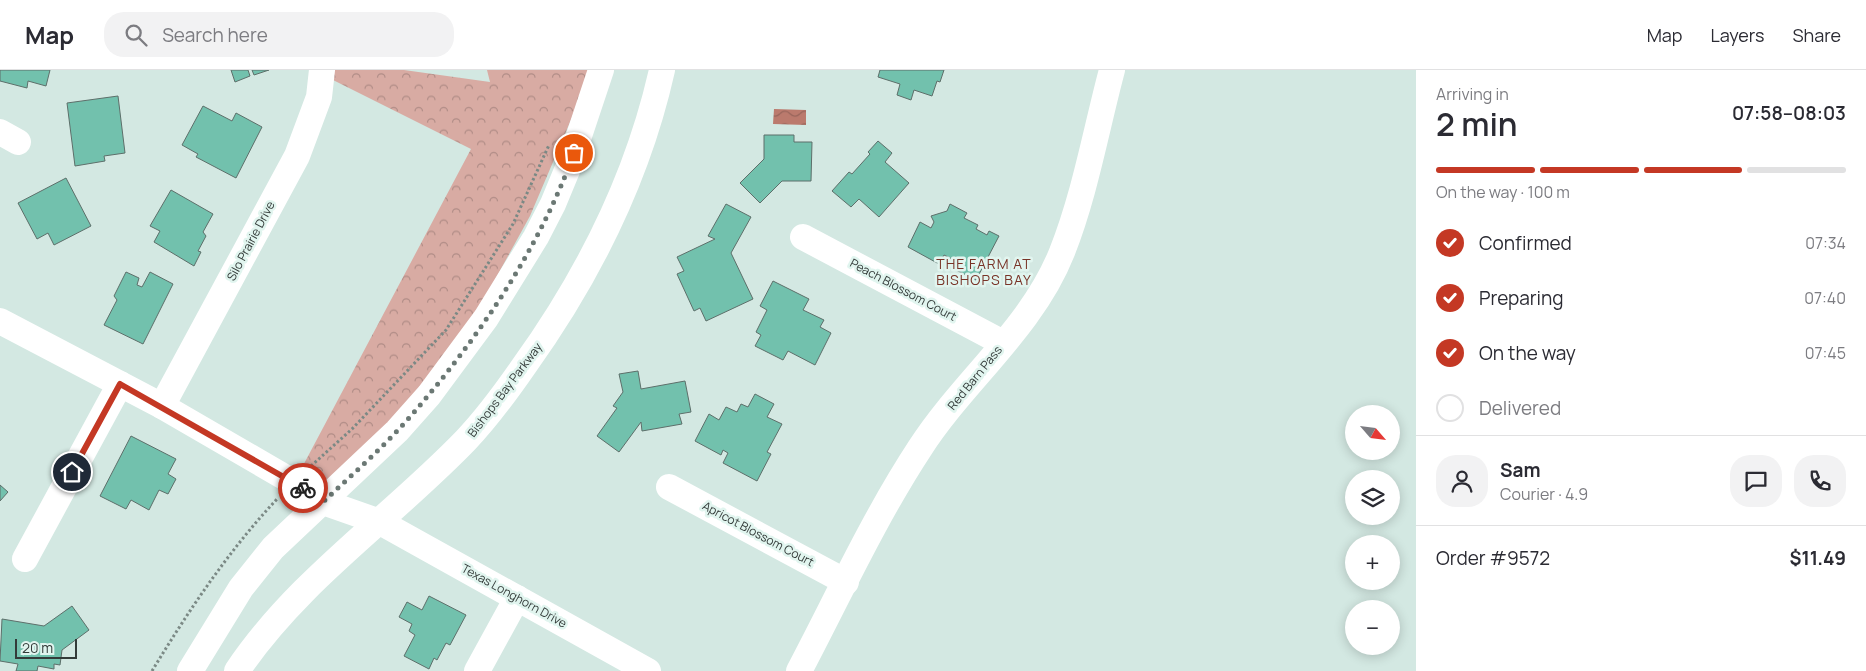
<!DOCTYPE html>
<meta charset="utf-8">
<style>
:root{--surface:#fff;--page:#f2f2f3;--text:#2b2b33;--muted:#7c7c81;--line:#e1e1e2;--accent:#c43824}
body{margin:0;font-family:Manrope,sans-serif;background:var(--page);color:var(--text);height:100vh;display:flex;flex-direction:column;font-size:19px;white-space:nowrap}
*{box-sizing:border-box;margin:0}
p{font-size:16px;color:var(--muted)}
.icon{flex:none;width:28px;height:28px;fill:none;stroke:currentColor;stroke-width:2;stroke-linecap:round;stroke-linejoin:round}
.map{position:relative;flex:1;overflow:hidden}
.details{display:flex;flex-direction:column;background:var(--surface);width:450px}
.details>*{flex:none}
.needle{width:32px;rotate:118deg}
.tools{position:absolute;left:1345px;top:335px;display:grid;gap:10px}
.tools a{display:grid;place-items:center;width:55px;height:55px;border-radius:50%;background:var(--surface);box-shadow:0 2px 12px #0003;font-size:25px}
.scale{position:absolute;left:15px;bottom:12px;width:62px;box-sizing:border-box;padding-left:5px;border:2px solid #333b39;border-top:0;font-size:14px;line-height:18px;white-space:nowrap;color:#333b39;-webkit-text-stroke:4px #e1f5ef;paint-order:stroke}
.pin{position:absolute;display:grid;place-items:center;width:42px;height:42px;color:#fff;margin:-21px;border:2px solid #fff;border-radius:50%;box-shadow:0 1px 5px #0007}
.courier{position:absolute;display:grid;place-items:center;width:50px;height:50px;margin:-25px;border:4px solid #c43824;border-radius:50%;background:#fff;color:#222;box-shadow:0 1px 6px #0007}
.summary em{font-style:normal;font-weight:600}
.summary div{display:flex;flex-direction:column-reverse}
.summary{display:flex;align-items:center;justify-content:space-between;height:85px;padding:0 20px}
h1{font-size:32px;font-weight:600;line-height:38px}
.bar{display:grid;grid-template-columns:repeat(4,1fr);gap:8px 5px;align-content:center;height:60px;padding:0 20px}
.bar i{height:6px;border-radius:4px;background:var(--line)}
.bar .active{background:var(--accent)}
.bar p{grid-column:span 4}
.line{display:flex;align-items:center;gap:12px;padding:0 20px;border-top:1px solid var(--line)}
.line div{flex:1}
.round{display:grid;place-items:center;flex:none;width:52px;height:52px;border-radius:20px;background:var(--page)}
ol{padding:0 20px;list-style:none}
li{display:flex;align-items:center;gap:15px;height:55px}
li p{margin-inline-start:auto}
li .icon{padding:5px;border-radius:50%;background:var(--accent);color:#fff;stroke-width:4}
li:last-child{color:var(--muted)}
li i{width:28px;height:28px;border:2px solid var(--line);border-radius:50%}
header{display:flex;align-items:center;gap:30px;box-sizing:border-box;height:70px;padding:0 25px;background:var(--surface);border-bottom:1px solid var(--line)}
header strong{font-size:24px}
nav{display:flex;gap:28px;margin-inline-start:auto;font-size:18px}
.search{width:350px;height:45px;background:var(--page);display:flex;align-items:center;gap:12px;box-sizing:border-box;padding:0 18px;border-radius:20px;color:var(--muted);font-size:19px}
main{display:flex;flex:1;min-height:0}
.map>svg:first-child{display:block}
</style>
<header>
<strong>Map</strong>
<div class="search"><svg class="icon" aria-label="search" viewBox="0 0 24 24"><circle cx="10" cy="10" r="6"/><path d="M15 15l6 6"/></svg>Search here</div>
<nav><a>Map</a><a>Layers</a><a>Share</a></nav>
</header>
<main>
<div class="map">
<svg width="1416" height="601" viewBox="0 0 1416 601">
<defs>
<pattern id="park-crowns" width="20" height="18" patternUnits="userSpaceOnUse" patternTransform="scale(1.25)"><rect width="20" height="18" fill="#d8aba3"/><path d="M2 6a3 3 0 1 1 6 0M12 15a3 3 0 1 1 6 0" fill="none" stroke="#b08c86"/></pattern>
<pattern id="water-waves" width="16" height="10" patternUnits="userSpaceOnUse" patternTransform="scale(1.25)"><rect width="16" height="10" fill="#bb7a6d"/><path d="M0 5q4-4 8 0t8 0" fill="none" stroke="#99655b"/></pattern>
</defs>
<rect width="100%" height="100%" fill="#d3e8e2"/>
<polygon fill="url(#park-crowns)" points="333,0 404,0 490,12 487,0 589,0 585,17 530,146 480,237 424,315 374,369 330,409 315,412 298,405 471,79 333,10"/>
<polygon fill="url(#water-waves)" points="774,39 806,40 806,55 773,54"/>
<g fill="#72c1ad" stroke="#5d6f6a">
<polygon points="0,0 50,0 46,16 28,11 27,18 0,11"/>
<polygon points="231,0 248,0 250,6 235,12"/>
<polygon points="252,0 269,0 254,5"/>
<polygon points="880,0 944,0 940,12 937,11 932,26 914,20 911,30 897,25 900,14 878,7"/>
<polygon points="118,26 125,83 104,86 105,91 75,96 67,33"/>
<polygon points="203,36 232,51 236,43 262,57 236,108 196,87 198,84 182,75"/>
<polygon points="764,65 794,65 794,72 812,72 811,111 782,111 760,133 740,113 764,89"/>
<polygon points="878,71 892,83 885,92 909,113 879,147 859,129 851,137 832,121 849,102 852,104 870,84 868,82"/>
<polygon points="66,108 91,156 54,175 48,163 37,169 18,133"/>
<polygon points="171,120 213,144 203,162 206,166 198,181 201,182 194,196 154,172 160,161 150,156"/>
<polygon points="726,134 751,147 731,183 753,229 706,251 700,238 694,241 677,204 684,201 677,187 715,169 708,166"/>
<polygon points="950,134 967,143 964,148 978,155 976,159 987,165 989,161 999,166 976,210 954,199 958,192 944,185 939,194 908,177 920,152 931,158 934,152 931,146 947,141"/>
<polygon points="126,202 139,208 137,215 142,217 150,202 173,214 143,274 104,255 117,230 114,226"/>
<polygon points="773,211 809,229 803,240 824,250 820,257 831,263 815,295 788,281 783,290 755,276 761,265 756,262 767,240 760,236"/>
<polygon points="638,301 641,319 685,311 691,342 679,344 682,354 642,361 641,352 619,382 597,366 617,338 613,336 623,322 619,304"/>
<polygon points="755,324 774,334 767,347 782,354 767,382 771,384 757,411 723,393 728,383 723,380 721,385 695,371 709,344 719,350 726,337 737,342 741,334 748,337"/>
<polygon points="131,366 176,389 168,404 176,409 168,424 159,420 149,440 131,430 126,439 100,426"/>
<polygon points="0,415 8,422 0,431"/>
<polygon points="429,526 466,545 450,575 446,573 437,590 434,588 429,599 404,586 415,565 409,561 412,554 399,547 407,532 422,540"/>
<polygon points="72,536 89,560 62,580 60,595 54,594 54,599 38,596 37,601 16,601 18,594 0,591 2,549 44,556"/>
</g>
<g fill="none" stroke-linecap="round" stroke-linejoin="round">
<g stroke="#7b8985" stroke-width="3" stroke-dasharray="2.5 2.5" stroke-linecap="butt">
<polyline points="311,396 352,359 446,260 513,154 549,75"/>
<path d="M152,601C189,540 229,480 278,428"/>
</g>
<g stroke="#fff" stroke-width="26">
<polyline points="0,62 18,72"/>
<polyline points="803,167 1003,273"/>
<polyline points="0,251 162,336 293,412 323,432 380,452 648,601"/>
<polyline points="162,336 297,86 319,27 322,0"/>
<polyline points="669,417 846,512"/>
<polyline points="25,489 120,314"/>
<polyline points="190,601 241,518 273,478 397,361 429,325 486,248 536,167 553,134 570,93 601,0"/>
<path d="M237,601C297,511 391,448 466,370C487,348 506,322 524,296C588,207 638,107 662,0"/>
<polyline points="477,601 517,528"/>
<path d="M799,601C838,527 874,448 920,378C963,311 1032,258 1062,182C1085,124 1096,60 1112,0"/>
</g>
</g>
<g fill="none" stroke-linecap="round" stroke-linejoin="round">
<path stroke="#6b7874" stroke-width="5" stroke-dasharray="0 9" d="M303,418L323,432C354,403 387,374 415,341C480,266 540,177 574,83"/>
<polyline stroke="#c43824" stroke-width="6" points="72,402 120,314 303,418"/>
</g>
<g text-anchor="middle" stroke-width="5" stroke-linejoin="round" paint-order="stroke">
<g font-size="12" fill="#333b39" stroke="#e1f5ef">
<text transform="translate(251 171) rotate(-62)" y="4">Silo Prairie Drive</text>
<text transform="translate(903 220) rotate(28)" y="4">Peach Blossom Court</text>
<text transform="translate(975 308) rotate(-51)" y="4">Red Barn Pass</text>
<text transform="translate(505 320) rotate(-53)" y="4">Bishops Bay Parkway</text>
<text transform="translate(758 464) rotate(28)" y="4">Apricot Blossom Court</text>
<text transform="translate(514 526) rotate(29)" y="4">Texas Longhorn Drive</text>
</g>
<g font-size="14" letter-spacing="1" fill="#783327" stroke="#e1f5ef">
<text x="984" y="199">THE FARM AT<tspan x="984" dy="16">BISHOPS BAY</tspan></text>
</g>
</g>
</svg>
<div class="tools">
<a><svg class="needle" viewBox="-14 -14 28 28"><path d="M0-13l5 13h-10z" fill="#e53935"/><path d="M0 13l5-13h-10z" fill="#7c7c81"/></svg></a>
<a><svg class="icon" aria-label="layers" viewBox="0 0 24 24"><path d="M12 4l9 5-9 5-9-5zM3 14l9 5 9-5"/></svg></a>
<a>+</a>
<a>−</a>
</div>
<div class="scale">20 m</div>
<div class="pin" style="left:574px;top:83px;background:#ea580c"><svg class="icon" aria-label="bag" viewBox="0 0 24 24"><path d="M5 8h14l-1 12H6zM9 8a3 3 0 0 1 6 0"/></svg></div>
<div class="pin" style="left:72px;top:402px;background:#1f2937"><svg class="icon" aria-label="home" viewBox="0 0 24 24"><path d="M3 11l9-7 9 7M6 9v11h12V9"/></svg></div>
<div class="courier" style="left:303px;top:418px"><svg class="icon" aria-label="bike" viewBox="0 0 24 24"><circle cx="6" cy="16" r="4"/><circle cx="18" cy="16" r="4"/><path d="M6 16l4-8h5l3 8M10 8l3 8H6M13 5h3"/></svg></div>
</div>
<section class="details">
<div class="summary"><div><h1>2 min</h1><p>Arriving in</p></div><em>07:58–08:03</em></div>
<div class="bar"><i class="active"></i><i class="active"></i><i class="active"></i><i></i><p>On the way · 100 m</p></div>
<ol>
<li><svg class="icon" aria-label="check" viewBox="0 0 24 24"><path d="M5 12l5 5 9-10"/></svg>Confirmed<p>07:34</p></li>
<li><svg class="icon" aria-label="check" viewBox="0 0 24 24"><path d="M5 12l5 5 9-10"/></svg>Preparing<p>07:40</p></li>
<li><svg class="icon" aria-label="check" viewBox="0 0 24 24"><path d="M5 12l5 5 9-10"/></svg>On the way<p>07:45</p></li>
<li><i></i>Delivered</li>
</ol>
<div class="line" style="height:90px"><a class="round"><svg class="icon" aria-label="person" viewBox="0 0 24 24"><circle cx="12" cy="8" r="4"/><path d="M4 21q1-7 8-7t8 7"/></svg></a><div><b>Sam</b><p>Courier · 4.9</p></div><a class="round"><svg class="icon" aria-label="chat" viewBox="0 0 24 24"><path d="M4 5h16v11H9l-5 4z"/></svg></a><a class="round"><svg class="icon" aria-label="phone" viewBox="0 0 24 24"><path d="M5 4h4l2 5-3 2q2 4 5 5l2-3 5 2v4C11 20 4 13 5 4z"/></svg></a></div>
<div class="line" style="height:65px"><div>Order #9572</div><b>$11.49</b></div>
</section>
</main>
